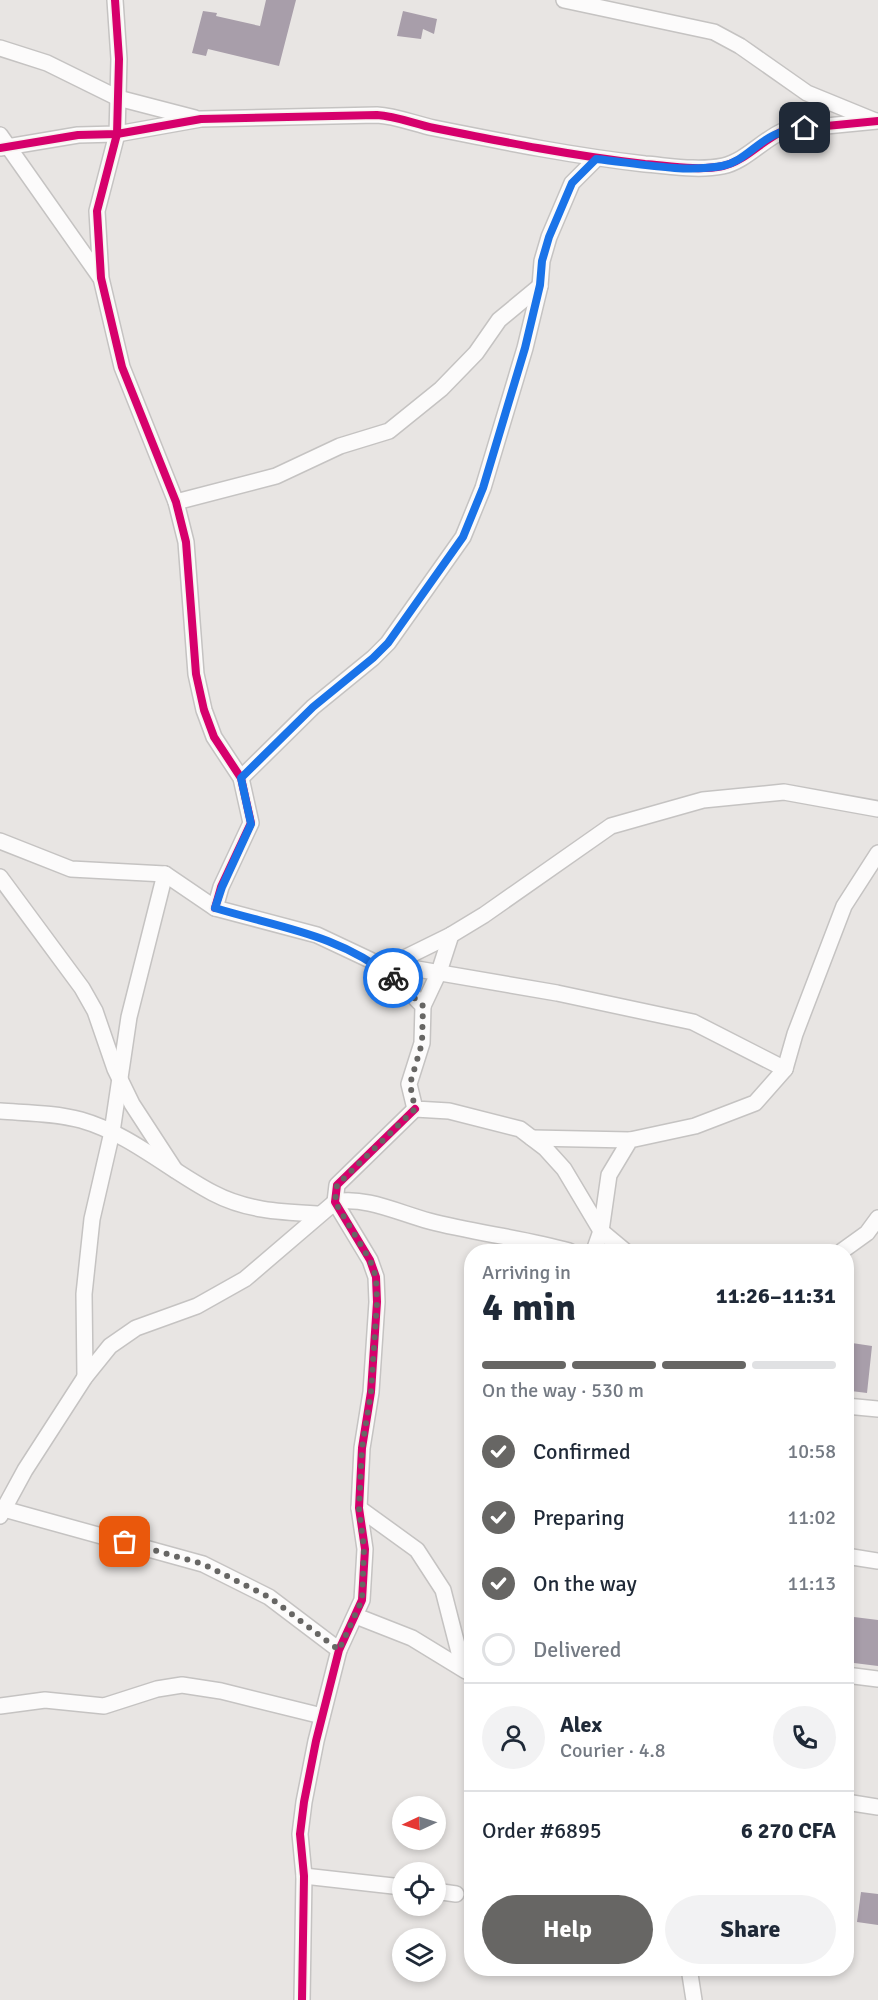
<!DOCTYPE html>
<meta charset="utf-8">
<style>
:root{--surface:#fff;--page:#f2f2f3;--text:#1f2937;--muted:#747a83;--line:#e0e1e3;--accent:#676664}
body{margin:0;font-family:Signika,sans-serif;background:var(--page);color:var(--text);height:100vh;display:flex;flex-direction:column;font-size:22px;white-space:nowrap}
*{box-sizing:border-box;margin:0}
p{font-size:20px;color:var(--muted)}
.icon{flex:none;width:33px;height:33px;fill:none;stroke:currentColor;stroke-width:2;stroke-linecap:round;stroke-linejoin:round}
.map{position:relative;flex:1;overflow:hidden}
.panel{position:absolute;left:464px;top:1244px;width:390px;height:732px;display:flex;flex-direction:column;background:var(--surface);border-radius:24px;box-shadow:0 3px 9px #0003}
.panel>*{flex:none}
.needle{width:39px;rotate:266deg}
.tools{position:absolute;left:392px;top:1796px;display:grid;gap:12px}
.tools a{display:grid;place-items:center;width:54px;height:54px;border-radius:50%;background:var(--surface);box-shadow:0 3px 9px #0003;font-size:30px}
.pin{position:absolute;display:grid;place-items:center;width:51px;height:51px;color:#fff;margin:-26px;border-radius:12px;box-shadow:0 3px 9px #0006}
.courier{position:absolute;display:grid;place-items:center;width:60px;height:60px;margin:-30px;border:4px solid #1a73e8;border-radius:50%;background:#fff;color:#222;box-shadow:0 2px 8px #0007}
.overview em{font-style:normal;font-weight:700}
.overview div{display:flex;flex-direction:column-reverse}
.overview{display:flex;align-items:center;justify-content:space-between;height:102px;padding:0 18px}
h1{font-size:39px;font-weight:700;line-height:45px}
.bar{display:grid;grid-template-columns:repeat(4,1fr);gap:9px 6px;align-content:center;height:72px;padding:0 18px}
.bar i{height:8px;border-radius:4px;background:var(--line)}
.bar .active{background:var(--accent)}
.bar p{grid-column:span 4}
.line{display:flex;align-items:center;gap:15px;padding:0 18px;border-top:2px solid var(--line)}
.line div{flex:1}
.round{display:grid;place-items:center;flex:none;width:63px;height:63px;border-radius:32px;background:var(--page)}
ol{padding:0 18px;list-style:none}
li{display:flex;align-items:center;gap:18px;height:66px}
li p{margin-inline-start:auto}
li .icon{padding:6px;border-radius:50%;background:var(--accent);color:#fff;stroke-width:4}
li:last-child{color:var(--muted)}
li i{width:33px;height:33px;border:3px solid var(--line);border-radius:50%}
.action{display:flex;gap:12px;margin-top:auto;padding:12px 18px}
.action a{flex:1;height:69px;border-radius:36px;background:var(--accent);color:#fff;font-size:24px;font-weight:700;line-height:69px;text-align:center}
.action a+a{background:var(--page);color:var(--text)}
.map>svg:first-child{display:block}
</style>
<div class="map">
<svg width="878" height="2000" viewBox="0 0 878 2000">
<rect width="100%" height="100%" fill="#e8e5e3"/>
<g fill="#a89eaa">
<polygon points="266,0 296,0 279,66 208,49 206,56 192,53 203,11 217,13 216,16 260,26"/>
<polygon points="403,11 437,19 434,34 423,29 421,39 397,36"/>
<polygon points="852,1343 872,1346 867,1393 851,1391 852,1372 848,1372"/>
<polygon points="846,1616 878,1620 878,1666 846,1662"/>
<polygon points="861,1892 878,1894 878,1925 857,1922"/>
</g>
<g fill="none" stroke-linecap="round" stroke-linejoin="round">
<defs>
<g id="minor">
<polyline points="115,0 119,59 117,134 97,211 101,278 122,367 176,502 186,542 196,674 204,710 214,737 241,778 251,823 221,887 215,908"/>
<polyline points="564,0 714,32 740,46 807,93 873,120"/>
<polyline points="0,48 47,63 118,98 195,118"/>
<polyline points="0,135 100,277"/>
<path d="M0,148L78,135L117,134L201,119L377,115C396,116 415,124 434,128C504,142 574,156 645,164C670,166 698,171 723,166C746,161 763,139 785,130L878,121"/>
<polyline points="176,502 276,476 340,446 389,431 441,389 476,353 499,320 540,286"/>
<polyline points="241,778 313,707 373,658 388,643 463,537 483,488 525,348 540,286 542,261 549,237 572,183 596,159"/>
<polyline points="0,841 71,869 165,874 215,908 317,935 370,960 404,986 423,1006 422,1043 409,1084 415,1109 449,1111 520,1129 545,1148 564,1169 601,1231 625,1251"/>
<polyline points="0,877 82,988 95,1011 115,1069 132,1104 175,1170"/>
<polyline points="388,964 557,993 693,1022 785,1069"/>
<polyline points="390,965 451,935 484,915 611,826 703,800 784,792 878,809"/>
<polyline points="423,1006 439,972 451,935"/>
<path d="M0,1111C27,1113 55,1113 81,1120C130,1134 169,1170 213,1193C247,1211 282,1212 319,1214"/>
<polyline points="532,1138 630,1140"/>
<polyline points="594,1251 601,1231 609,1175 630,1140 695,1126 755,1103 785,1069 795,1034 844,906 878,853"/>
<polyline points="842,1251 867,1233 878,1218"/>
<polyline points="85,1377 84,1294 92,1219 112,1132 129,1017 165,874"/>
<polyline points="846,1406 878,1409"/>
<polyline points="0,1508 203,1564 269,1597 339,1650"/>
<polyline points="359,1508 417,1550 443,1590 463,1668"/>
<path d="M0,1516L25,1470L85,1377L110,1346L136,1328L197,1306L245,1279L335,1202C365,1196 399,1213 429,1221C475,1233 523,1238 569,1251"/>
<polyline points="846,1556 878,1561"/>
<polyline points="356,1616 412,1638 466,1671"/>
<polyline points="846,1675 878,1679"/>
<polyline points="0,1706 45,1700 104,1706 157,1689 182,1685 221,1691 322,1716"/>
<polyline points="846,1802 878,1807"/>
<polyline points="304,1876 402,1887"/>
<polyline points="435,1891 456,1894"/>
<polyline points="689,1968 694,2000"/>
<polyline points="302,2000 304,1876 300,1834 304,1802 316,1741 339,1650 362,1600 365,1549 359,1508 362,1448 371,1392 377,1302 376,1277 370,1260 335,1202 337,1185 415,1109"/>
</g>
</defs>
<use href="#minor" stroke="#c5c3c2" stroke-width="18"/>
<use href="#minor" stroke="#fcfbfb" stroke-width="15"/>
<defs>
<g id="cycleway">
<polyline points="115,0 119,59 117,134 97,211 101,278 122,367 176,502 186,542 196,674 204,710 214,737 241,778 251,823 221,887 215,908"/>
<path d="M0,148L78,135L117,134L201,119L377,115C396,116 415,124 434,128C504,142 574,156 645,164C670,166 698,171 723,166C746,161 763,139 785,130L878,121"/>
<polyline points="302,2000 304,1876 300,1834 304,1802 316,1741 339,1650 362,1600 365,1549 359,1508 362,1448 371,1392 377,1302 376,1277 370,1260 335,1202 337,1185 415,1109"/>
</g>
</defs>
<use href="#cycleway" stroke="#f6f2ef" stroke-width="11"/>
<use href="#cycleway" stroke="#d6006c" stroke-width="8"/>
</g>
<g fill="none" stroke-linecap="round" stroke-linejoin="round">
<polyline stroke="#676664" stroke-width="6" stroke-dasharray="0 10.8" points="125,1542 203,1564 269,1597 339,1650 362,1600 364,1549 359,1508 362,1448 371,1392 377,1302 376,1277 370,1260 335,1202 337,1185 415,1109 410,1084 422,1043 423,1006 393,978"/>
<path stroke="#1a73e8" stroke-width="8" d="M393,978C338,934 281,928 215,908L222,887L251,824L241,778L313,707L373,658L388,643L463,537L483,488L525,348L540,285L542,261L549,237L572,183L596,159C636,163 682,173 722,166C743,162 755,144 774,135C784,130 794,129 805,128"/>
</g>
</svg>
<div class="tools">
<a><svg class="needle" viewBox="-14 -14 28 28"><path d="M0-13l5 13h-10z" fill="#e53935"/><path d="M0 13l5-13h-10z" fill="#747a83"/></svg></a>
<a><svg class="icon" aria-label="locate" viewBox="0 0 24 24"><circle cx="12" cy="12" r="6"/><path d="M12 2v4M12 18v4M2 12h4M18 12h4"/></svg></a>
<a><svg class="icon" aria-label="layers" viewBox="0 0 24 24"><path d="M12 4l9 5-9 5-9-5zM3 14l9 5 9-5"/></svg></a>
</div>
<div class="pin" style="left:125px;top:1542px;background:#ea580c"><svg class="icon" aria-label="bag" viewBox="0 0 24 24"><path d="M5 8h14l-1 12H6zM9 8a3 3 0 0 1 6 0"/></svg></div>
<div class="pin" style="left:805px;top:128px;background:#1f2937"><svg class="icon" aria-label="home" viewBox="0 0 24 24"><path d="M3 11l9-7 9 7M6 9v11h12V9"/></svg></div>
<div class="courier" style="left:393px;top:978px"><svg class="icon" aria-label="bike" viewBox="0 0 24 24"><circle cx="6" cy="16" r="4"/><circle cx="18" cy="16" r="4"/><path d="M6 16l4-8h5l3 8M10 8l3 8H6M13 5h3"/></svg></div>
<section class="panel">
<div class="overview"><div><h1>4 min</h1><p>Arriving in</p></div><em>11:26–11:31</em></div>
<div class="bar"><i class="active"></i><i class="active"></i><i class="active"></i><i></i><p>On the way · 530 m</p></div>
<ol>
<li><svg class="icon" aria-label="check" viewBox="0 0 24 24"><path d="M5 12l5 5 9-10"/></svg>Confirmed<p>10:58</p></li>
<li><svg class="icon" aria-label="check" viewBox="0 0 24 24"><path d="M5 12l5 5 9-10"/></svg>Preparing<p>11:02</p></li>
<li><svg class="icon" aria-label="check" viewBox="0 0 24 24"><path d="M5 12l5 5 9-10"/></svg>On the way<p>11:13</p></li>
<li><i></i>Delivered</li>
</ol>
<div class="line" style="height:108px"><a class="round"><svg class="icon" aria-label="person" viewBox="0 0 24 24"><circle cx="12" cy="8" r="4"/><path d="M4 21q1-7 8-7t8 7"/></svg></a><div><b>Alex</b><p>Courier · 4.8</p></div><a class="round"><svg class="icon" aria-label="phone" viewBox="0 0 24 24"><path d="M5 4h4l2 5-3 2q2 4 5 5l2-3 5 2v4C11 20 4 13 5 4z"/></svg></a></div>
<div class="line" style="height:78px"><div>Order #6895</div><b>6 270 CFA</b></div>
<div class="action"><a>Help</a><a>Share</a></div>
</section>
</div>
